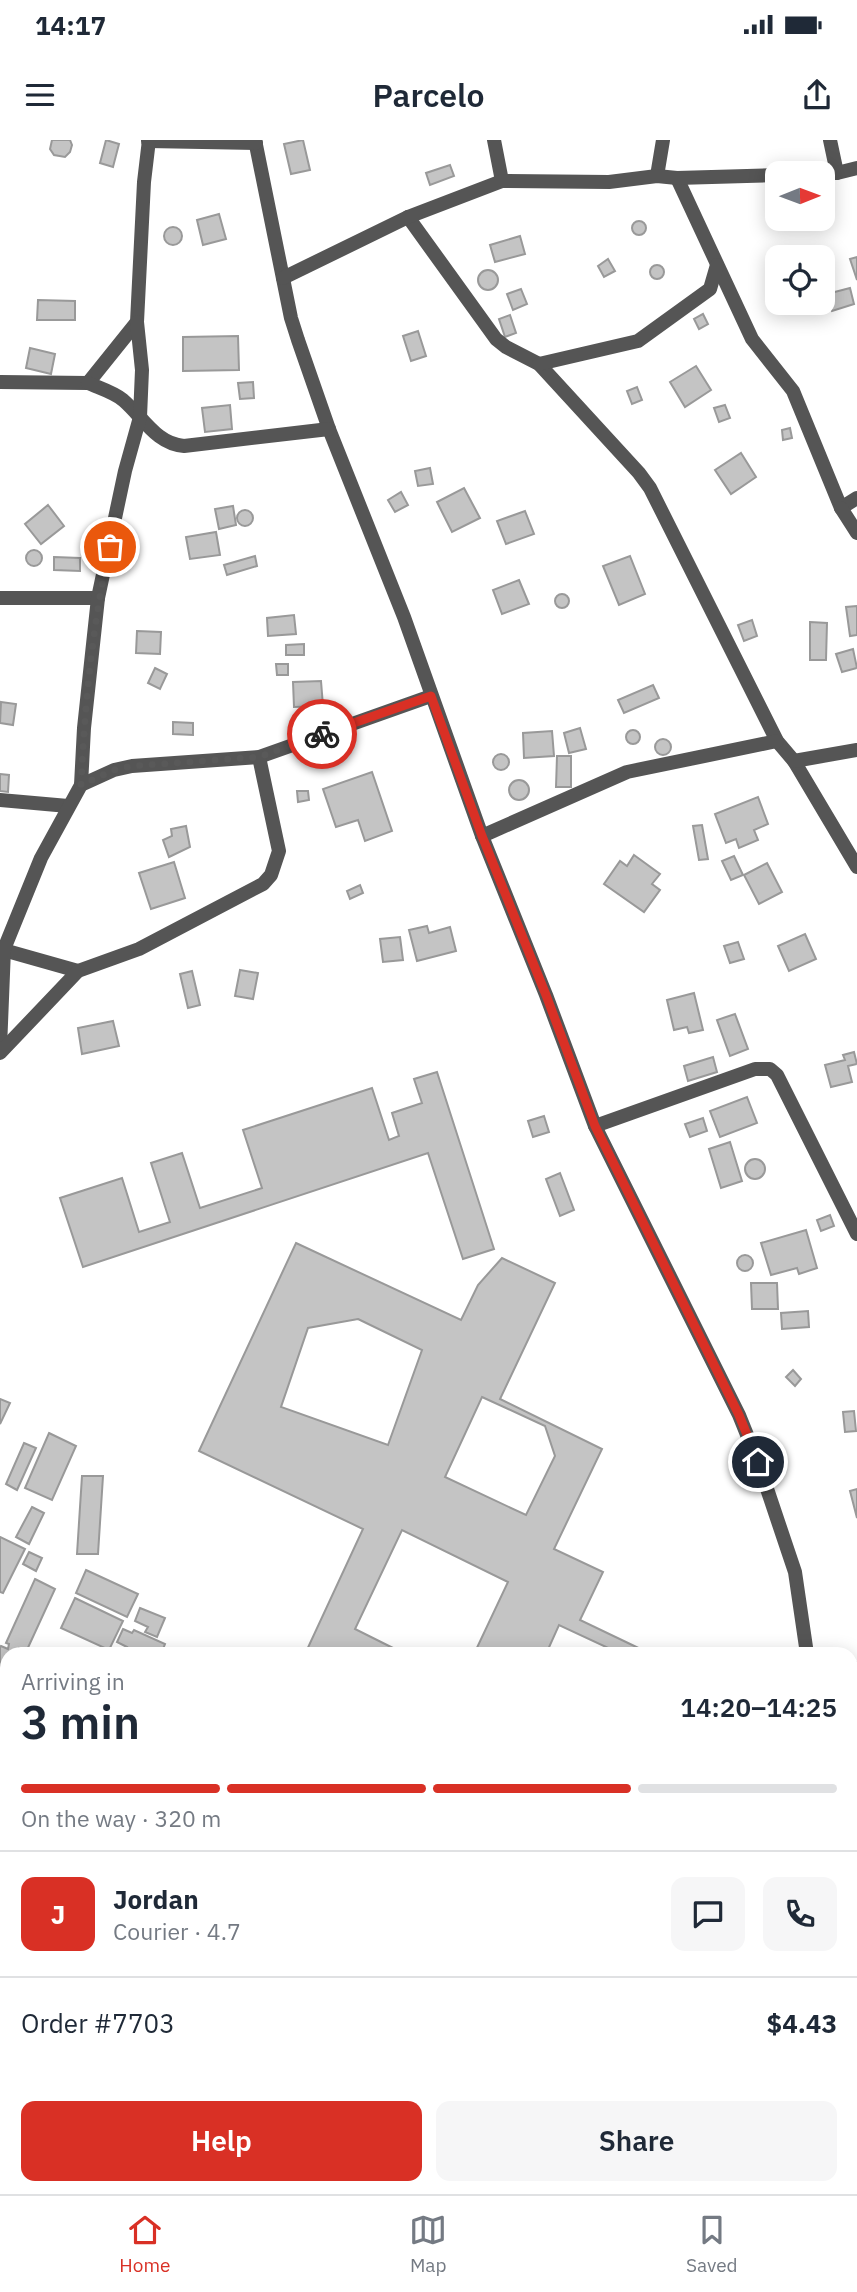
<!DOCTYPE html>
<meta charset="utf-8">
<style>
:root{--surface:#fff;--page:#f6f6f7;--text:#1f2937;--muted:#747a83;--line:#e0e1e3;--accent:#d93025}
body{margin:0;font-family:"IBM Plex Sans",sans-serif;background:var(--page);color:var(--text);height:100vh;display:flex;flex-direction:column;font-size:26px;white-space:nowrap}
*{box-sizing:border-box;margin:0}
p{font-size:23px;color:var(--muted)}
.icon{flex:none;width:38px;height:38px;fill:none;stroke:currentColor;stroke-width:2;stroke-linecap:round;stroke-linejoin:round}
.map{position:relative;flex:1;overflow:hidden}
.side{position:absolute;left:0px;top:1507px;width:858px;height:548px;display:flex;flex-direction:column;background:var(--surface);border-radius:21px 21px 0 0;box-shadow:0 4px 18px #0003}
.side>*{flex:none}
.needle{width:46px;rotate:89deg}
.buttons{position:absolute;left:765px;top:21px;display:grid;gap:14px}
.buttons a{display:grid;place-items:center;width:70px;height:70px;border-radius:14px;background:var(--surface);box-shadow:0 4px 18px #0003;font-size:35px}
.pin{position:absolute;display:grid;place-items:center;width:60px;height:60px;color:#fff;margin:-30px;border:4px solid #fff;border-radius:50%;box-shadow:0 2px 7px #0007}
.courier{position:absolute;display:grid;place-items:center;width:70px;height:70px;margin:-35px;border:5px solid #d93025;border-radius:50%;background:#fff;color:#222;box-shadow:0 2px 9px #0007}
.head em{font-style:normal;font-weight:600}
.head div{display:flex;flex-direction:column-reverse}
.head{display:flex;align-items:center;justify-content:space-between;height:119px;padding:0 21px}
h1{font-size:46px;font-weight:600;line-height:52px}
.bar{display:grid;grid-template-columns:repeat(4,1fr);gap:10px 7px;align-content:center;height:84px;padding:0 21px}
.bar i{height:9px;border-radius:5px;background:var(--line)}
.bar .current{background:var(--accent)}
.bar p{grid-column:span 4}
.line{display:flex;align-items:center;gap:18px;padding:0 21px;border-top:2px solid var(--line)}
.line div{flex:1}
.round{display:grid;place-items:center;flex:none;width:74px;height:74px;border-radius:14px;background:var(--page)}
.primary-button{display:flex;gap:14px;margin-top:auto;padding:14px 21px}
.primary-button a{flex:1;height:80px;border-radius:14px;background:var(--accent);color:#fff;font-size:28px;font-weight:600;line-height:80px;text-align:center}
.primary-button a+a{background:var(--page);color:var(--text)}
.status{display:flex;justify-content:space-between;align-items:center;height:49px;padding:0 35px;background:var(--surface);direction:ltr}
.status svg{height:19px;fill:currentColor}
header{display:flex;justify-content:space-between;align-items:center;height:91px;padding:0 21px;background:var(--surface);font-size:32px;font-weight:600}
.menu{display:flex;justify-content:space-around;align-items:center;height:98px;border-top:2px solid var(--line);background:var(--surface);font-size:19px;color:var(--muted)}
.menu a{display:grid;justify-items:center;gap:4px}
.menu .current{color:var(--accent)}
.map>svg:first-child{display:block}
</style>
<div class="status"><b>14:17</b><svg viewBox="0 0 49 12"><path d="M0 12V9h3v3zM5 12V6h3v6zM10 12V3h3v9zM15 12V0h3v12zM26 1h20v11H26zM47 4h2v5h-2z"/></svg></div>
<header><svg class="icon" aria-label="menu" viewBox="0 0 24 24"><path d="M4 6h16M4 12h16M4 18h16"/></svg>Parcelo<svg class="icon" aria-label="share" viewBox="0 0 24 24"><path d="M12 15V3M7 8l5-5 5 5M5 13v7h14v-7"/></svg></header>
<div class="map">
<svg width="857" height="2054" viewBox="0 0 857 2054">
<rect width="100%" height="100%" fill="#fff"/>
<g fill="#c4c4c4" stroke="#999" stroke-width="2" fill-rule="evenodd">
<polygon points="52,0 70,0 72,5 70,12 65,17 54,15 50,9"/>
<polygon points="106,0 119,4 113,27 100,23"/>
<polygon points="303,0 310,30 291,34 284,4"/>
<polygon points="450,25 454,36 430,45 426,33"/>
<polygon points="219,74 226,99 203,105 197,80"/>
<circle cx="639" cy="88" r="7"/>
<circle cx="173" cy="96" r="9"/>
<polygon points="520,96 525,114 495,122 490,105"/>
<polygon points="857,117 857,140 850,119"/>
<polygon points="608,119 615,131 604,137 598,126"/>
<circle cx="657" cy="132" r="7"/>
<circle cx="488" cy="140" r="10"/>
<polygon points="850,148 854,164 832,171 827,154"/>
<polygon points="521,149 527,164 513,170 507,154"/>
<polygon points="38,160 75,161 75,180 37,180"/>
<polygon points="703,174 708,184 699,189 694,179"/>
<polygon points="510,175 516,193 505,197 499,179"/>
<polygon points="418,191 426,216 411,221 403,196"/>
<polygon points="238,196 239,230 183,231 183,197"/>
<polygon points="30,208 55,214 51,234 26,228"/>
<polygon points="696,226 711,250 685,267 670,242"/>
<polygon points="253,242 254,258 240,259 238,243"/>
<polygon points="637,247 642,260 632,264 627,251"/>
<polygon points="230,265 232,289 205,292 202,268"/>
<polygon points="725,265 730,278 719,282 714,268"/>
<polygon points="790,288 792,298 783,300 782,290"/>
<polygon points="741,313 756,337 731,354 715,330"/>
<polygon points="430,328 433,344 418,346 415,331"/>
<polygon points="464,348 480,378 452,392 437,362"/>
<polygon points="401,352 408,365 395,372 388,360"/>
<polygon points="48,365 64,386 41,404 25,384"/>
<polygon points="233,366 236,385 219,389 215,369"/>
<circle cx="245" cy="378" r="8"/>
<polygon points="525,371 534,394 506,404 497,381"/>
<polygon points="216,392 220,415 190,419 186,397"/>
<circle cx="34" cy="418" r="8"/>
<polygon points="255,416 257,426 227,435 224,425"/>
<polygon points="630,416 645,454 619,465 603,426"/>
<polygon points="54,417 80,418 80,431 54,430"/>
<polygon points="519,440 529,464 502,474 493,450"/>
<circle cx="562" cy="461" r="7"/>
<polygon points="857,466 857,495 850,496 846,467"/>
<polygon points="294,475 296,494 268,496 267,478"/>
<polygon points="752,480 757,496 744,501 738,485"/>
<polygon points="810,482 827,483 826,520 810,520"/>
<polygon points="137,491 161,492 160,514 136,513"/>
<polygon points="304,504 304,515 286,515 286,505"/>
<polygon points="853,509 857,528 842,532 836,514"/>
<polygon points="276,524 288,524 288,535 277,535"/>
<polygon points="155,528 167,534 160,549 148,543"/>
<polygon points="321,541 323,566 294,567 293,542"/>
<polygon points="653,545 659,558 624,573 618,560"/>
<polygon points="1,562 16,564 13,585 0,583"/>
<polygon points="173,582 193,583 193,595 173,594"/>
<polygon points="580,588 586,609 569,613 564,593"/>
<circle cx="633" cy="597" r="7"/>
<polygon points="552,591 554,616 524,618 523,593"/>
<circle cx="663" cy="607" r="8"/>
<circle cx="501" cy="622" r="8"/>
<polygon points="557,616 571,616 571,647 556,647"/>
<polygon points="372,632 392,691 365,701 358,680 336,687 323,649"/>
<polygon points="0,634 9,635 8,652 0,651"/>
<circle cx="519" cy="650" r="10"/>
<polygon points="297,651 308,651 309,660 298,662"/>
<polygon points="758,657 768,684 754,690 758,700 739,708 736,699 726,703 715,674"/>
<polygon points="702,685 708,719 699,720 693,686"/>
<polygon points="186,686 190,707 169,717 163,700 172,696 171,689"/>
<polygon points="634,715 660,734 652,744 660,750 644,772 604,744 620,721 627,726"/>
<polygon points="734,716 743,735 731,740 722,721"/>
<polygon points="174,722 185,758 151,769 139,733"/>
<polygon points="767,723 782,752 759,764 744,735"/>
<polygon points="360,745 363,753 350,759 347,751"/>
<polygon points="427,786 429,793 450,787 456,811 417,821 409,790"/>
<polygon points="805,794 816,819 789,831 778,806"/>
<polygon points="400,797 403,820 383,822 380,799"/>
<polygon points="738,802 744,819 730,823 724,806"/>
<polygon points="240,830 258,833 253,859 235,856"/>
<polygon points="192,831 200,865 188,868 180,834"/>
<polygon points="694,853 703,890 689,893 687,887 674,890 667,860"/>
<polygon points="735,874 748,909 730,916 717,880"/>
<polygon points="113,881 119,906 82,914 78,888"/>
<polygon points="854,912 857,924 848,926 852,942 831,947 825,925 845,920 843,915"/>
<polygon points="713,917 717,932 688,941 684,926"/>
<polygon points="437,932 494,1109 463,1119 428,1013 83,1127 60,1058 122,1038 139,1092 170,1082 151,1023 182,1013 200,1068 262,1048 243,990 372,948 389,1000 399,996 392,973 422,963 414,939"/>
<polygon points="747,957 757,983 720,997 710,971"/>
<polygon points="544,976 549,992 533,997 528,981"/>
<polygon points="703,978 707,991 690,997 685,984"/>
<polygon points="730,1002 742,1041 721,1048 709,1009"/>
<circle cx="755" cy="1029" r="10"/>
<polygon points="560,1033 574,1070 560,1076 546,1039"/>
<polygon points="830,1075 834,1086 821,1091 817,1080"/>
<polygon points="806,1090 817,1128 799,1134 797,1128 771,1135 761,1103"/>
<path d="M296,1103L461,1180L478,1145L502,1118L555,1143L500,1259L602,1309L554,1409L603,1432L580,1480L651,1514H621L559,1485L546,1514H474L508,1442L402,1390L355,1489L405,1514H305L363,1389L199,1311ZM358,1179L422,1210L388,1305L281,1267L308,1188ZM482,1257L545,1286L555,1316L526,1375L445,1337Z"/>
<circle cx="745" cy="1123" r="8"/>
<polygon points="751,1143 777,1143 778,1169 752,1169"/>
<polygon points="808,1171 809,1187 782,1189 781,1173"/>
<polygon points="793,1230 801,1239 795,1246 786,1237"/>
<polygon points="0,1259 10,1263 0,1284"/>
<polygon points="854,1271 856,1291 845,1292 843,1272"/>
<polygon points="49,1293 76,1306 52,1360 25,1348"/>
<polygon points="24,1303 36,1308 17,1350 6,1344"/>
<polygon points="82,1336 103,1336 98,1414 77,1414"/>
<polygon points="857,1349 857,1378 850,1351"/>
<polygon points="32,1367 44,1373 29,1404 16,1397"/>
<polygon points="0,1397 25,1409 3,1453 0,1452"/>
<polygon points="29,1412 42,1418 36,1431 23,1424"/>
<polygon points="86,1430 138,1454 127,1477 76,1453"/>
<polygon points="35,1439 55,1449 26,1512 19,1508 16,1513 19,1514 7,1514 7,1534 0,1531 0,1507 1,1506 8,1509 9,1504 6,1503"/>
<polygon points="75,1458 123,1481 109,1510 61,1488"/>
<polygon points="140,1468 165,1478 157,1497 145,1492 148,1487 135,1481"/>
<polygon points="123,1489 132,1493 134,1490 165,1504 161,1514 123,1514 127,1507 117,1502"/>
<polygon points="857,1522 857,1544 850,1546 850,1524"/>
<polygon points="7,1733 7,1762 0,1759 0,1737 2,1738"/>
<polygon points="0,1790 7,1792 7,1846 5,1852 7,1853 7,1882 0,1879"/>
<polygon points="857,1902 857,1935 850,1915 850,1904"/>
<polygon points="0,1935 7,1938 7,1948 0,1964"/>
<rect x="179" y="2048" width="36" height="6"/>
<polygon points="592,2048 677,2048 674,2054 589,2054"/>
</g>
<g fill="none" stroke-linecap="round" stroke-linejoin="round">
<g stroke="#555" stroke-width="14">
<polyline points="255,0 291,178 298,200 329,289 404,477 482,696 546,855 595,986 739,1275 758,1322 795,1432 807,1514"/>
<polyline points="494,0 502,41"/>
<polyline points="830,0 837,33"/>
<polyline points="148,1 256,3"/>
<polyline points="822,33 837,33 857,28"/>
<polyline points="657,36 663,0"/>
<polyline points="677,38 752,199 793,251 841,368 857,358"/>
<polyline points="408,77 496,199 506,207 539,224 639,333 650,348 777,601 794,621 857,727"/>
<polyline points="283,138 408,77 502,41 609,42 657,36 677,38 777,35"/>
<polyline points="539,224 638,201 710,149 717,125"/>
<polyline points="0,242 88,243 137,182 144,42 149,0"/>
<path d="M88,243C99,248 113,252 123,260C143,277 156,304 184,306L329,289"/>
<polyline points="841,368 857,393"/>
<polyline points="0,458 98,458"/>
<polyline points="794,621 857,610"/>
<polyline points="81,645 84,588 98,458 125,331 140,277 142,230 137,182"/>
<polyline points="0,660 68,666"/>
<polyline points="482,696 627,632 777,601"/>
<polyline points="0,809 78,831"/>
<polyline points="0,908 4,809 41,718 81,645 114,630 132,626 259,617 431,556"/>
<polyline points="0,913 78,831 139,809 263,744 271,735 279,711 259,617"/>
<polyline points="595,986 755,929 770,929 777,935 857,1094"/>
<polyline points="850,1632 857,1630"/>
<polyline points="850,1658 857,1677"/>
</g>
</g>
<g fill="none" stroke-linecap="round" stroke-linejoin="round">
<path stroke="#595959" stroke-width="7" stroke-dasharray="0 12.6" d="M110,407C92,485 85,565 81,645L114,630L132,626L259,617L322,594"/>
<polyline stroke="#d93025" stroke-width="9" points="322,594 431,556 482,696 546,855 595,986 739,1275 758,1322"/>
</g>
</svg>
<div class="buttons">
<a><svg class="needle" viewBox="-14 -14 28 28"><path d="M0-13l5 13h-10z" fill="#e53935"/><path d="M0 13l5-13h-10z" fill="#747a83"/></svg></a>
<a><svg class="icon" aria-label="locate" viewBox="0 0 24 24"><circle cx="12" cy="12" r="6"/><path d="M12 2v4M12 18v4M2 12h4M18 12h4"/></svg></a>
</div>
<div class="pin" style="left:110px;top:407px;background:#ea580c"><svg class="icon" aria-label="bag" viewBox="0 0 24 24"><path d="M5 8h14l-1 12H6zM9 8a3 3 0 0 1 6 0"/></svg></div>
<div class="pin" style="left:758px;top:1322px;background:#1f2937"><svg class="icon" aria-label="home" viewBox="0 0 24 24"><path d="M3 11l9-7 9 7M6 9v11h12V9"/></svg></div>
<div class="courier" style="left:322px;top:594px"><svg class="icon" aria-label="bike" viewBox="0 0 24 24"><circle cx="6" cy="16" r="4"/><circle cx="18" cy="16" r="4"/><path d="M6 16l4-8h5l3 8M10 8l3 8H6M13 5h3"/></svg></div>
<section class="side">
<div class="head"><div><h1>3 min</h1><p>Arriving in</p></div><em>14:20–14:25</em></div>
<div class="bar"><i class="current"></i><i class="current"></i><i class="current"></i><i></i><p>On the way · 320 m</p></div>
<div class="line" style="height:126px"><b class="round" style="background:var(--accent);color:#fff">J</b><div><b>Jordan</b><p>Courier · 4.7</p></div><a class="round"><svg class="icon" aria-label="chat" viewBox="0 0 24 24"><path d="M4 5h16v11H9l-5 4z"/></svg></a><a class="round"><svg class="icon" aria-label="phone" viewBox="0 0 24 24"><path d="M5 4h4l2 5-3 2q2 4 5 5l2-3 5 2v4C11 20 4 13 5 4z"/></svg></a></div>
<div class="line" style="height:91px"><div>Order #7703</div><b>$4.43</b></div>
<div class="primary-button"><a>Help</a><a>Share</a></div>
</section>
</div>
<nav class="menu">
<a class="current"><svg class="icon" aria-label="home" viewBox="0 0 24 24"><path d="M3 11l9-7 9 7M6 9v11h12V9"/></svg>Home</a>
<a><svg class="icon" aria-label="map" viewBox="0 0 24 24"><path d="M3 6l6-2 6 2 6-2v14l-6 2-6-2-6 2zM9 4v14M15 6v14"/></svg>Map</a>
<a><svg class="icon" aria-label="saved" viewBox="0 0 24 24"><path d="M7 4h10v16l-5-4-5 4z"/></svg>Saved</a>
</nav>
